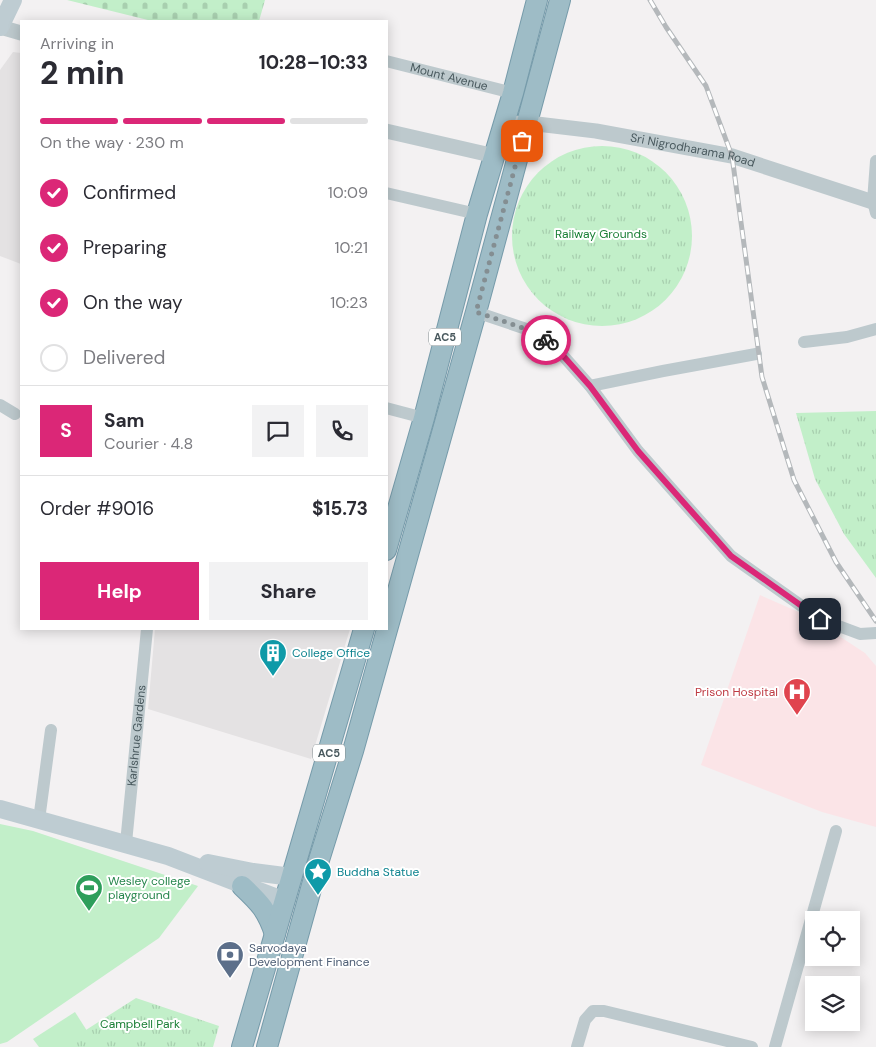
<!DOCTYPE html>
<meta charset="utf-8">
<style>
:root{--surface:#fff;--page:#f2f2f3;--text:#2b2b33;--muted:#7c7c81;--line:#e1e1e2;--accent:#db2777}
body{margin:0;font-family:"DM Sans",sans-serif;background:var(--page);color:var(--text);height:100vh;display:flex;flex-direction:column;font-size:19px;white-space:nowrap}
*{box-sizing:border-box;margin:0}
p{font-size:16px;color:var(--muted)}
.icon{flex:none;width:28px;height:28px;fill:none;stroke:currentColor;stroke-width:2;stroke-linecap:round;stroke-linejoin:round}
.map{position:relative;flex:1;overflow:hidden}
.sheet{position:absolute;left:20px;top:20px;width:368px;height:610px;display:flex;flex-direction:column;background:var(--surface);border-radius:0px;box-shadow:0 2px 12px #0003}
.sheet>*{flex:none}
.tools{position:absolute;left:805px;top:911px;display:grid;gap:10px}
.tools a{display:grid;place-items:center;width:55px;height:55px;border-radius:0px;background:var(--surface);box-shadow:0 2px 12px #0003;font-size:25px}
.pin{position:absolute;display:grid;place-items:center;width:42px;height:42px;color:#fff;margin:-21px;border-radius:10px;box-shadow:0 2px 8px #0006}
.courier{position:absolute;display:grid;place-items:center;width:50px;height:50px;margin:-25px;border:4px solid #db2777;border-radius:50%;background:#fff;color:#222;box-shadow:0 1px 6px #0007}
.head em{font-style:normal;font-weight:700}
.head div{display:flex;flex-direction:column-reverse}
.head{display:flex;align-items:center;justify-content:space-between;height:85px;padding:0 20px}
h1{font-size:32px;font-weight:700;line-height:38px}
.bar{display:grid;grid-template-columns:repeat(4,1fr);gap:8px 5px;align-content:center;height:60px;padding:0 20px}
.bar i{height:6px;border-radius:4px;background:var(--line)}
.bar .current{background:var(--accent)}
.bar p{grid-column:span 4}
.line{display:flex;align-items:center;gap:12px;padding:0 20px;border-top:1px solid var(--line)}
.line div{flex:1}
.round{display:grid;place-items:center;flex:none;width:52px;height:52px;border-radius:0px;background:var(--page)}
ol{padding:0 20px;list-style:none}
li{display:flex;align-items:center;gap:15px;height:55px}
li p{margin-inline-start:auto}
li .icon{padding:5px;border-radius:50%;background:var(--accent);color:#fff;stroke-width:4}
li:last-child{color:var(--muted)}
li i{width:28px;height:28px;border:2px solid var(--line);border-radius:50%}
.cta{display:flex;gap:10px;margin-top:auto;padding:10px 20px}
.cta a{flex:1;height:58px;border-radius:0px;background:var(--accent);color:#fff;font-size:20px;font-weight:700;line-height:58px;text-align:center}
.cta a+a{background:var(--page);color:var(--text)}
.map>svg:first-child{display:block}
</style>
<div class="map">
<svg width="876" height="1047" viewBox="0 0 876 1047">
<defs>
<pattern id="cemetery-stones" width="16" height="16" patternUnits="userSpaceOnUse" patternTransform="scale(1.25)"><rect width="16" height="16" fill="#c2efc9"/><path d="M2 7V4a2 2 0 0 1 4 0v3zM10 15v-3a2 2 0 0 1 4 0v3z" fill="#a8cfaf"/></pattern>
<pattern id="park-tufts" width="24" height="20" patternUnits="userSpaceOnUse" patternTransform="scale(1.25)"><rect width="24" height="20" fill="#c2efc9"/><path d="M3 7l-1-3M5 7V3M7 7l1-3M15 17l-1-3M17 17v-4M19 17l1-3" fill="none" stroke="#a8cfaf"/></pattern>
</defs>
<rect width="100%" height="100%" fill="#f3f1f2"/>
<g fill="#e4e2e3">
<polygon points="13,52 21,53 21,264 0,256 0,70"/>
<polygon points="155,629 350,629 311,759 148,709"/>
</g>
<polygon fill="#fbe4e7" points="760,595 810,617 865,653 876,666 876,827 822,812 701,765"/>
<g fill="#c2efc9">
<polygon points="0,824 33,831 198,886 159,938 7,1042 0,1044"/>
<polygon points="75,1012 89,1034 69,1047 39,1047 33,1039"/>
</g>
<polygon fill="url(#cemetery-stones)" points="67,0 265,0 259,21 152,21"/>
<g fill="url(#park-tufts)">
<circle cx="602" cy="236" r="90"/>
<polygon points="876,411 876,578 844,534 815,479 796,413"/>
<polygon points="136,998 219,1026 213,1047 63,1047 64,1044"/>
</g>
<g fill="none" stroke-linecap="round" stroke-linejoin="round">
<defs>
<g id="trunk">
<polyline points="386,550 424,418 477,214 513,93 537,0"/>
<path d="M242,886C260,903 267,910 275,934"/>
<polyline points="242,1047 364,629"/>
<polyline points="267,1047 319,860 353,751 476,312 560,0"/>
</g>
</defs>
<use href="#trunk" stroke="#769baa" stroke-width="22"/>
<g stroke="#bdc9cd" stroke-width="12">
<path id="s1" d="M386,61L513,93"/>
<polyline points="876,161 873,201 876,213"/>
<polyline points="386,193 477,214"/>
<polyline points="476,312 535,332 558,350 590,386 638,451 731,556 820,619 860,634 876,633"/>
<polyline points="804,342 847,337 876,329"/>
<polyline points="590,386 663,371 756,354"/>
<polyline points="0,405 15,414"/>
<polyline points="386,408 424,418"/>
<polyline points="39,820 51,730"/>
<path id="s2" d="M126,843L147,629"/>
<polyline points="577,1047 585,1020 593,1011 604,1011 752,1047"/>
<polyline points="775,1047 836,831"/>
</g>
<g stroke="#bdc9cd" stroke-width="15">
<polyline points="0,27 21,33"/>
<path id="s3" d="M504,123L537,124L596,131L732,156L876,203"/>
<polyline points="386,131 495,156"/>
</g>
<g stroke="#beccd2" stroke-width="18">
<polyline points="0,27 13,0"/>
<polyline points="0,809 168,856 285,901"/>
<polyline points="208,863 253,872 292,877"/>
</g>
<use href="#trunk" stroke="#9ebcc6" stroke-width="20"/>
<defs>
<polyline id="rail" points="650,0 666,27 706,86 732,156 762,377 794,480 836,562 876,621"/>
</defs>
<use href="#rail" stroke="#b4b8bb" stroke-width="5"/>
<use href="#rail" stroke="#fff" stroke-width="3" stroke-dasharray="9" stroke-linecap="butt"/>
</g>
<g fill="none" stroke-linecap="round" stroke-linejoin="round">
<polyline stroke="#848e92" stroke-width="5" stroke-dasharray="0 9" points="522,141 476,312 535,332 546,340"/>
<polyline stroke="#db2777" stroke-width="6" points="546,340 558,350 590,386 638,451 731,556 820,619"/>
</g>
<defs>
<symbol id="building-pin" viewBox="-11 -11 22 30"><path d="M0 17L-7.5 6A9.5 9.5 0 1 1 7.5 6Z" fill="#0f9aa8" stroke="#fff"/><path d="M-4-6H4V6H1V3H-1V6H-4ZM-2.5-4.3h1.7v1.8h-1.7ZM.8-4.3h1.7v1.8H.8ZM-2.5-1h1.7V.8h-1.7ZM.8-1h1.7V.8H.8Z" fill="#fff"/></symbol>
<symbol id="hospital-pin" viewBox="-11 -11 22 30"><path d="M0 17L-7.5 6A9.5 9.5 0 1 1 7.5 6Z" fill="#e0444e" stroke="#fff"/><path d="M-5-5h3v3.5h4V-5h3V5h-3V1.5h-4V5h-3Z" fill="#fff"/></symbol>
<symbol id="sight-pin" viewBox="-11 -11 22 30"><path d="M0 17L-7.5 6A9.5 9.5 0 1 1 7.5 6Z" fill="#0f9aa8" stroke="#fff"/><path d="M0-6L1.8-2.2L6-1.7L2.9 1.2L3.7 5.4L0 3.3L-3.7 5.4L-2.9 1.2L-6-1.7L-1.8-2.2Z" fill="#fff"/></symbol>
<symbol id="stadium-pin" viewBox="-11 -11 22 30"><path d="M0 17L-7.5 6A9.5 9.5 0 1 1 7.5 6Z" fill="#2e9e5b" stroke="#fff"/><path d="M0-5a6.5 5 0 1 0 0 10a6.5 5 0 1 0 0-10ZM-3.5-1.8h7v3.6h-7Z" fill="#fff"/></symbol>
<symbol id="bank-pin" viewBox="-11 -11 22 30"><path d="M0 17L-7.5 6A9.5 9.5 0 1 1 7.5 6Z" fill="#5c6f8a" stroke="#fff"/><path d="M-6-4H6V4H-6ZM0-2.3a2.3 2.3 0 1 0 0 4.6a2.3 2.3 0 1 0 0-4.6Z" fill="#fff"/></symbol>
</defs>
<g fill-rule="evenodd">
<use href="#building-pin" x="257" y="637" width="32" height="43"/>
<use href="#hospital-pin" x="781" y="676" width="32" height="43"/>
<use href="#sight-pin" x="302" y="856" width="32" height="43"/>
<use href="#stadium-pin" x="73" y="872" width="32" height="43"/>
<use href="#bank-pin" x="214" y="939" width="32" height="43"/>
</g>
<g text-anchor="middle" stroke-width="4" stroke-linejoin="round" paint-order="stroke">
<g fill="#fff" stroke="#808b8e" stroke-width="1">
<rect x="429" y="328.5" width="32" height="17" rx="4"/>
<rect x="313" y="744.5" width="32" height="17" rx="4"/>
</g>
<g font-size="11" font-weight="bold" fill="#49595e">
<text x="445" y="341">AC5</text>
<text x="329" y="757">AC5</text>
</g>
<g font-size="12" fill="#49595e" stroke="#fff">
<text dy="4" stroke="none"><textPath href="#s1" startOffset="65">Mount Avenue</textPath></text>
<text dy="4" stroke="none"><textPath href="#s3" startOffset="191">Sri Nigrodharama Road</textPath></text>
<text dy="4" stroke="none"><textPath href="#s2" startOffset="108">Karlshrue Gardens</textPath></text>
</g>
<g font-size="12" fill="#1a7f35" stroke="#fff">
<text x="601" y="238">Railway Grounds</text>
<text x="140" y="1028">Campbell Park</text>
</g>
<g font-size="12" fill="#0d838f" stroke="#fff" text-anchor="start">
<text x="292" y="657">College Office</text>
<text x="337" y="876">Buddha Statue</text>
</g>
<g font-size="12" fill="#be3a42" stroke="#fff" text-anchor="end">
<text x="778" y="696">Prison Hospital</text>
</g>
<g font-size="12" fill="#27864d" stroke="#fff" text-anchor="start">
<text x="108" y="885">Wesley college<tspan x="108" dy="14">playground</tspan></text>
</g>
<g font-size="12" fill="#4e5e75" stroke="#fff" text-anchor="start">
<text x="249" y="952">Sarvodaya<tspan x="249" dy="14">Development Finance</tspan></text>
</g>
</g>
</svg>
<div class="tools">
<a><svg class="icon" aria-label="locate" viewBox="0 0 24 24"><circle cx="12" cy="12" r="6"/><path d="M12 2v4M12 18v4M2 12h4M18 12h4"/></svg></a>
<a><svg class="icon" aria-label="layers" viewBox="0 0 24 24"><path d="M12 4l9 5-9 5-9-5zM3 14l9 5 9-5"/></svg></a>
</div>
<div class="pin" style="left:522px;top:141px;background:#ea580c"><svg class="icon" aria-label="bag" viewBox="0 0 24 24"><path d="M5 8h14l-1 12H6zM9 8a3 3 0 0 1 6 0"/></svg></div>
<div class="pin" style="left:820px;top:619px;background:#1f2937"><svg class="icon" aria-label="home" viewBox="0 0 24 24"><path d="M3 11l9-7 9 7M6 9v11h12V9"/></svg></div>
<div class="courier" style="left:546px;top:340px"><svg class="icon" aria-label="bike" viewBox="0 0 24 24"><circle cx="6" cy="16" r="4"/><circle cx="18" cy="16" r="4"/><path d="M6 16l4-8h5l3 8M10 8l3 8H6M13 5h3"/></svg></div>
<section class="sheet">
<div class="head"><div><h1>2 min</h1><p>Arriving in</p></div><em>10:28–10:33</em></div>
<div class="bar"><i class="current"></i><i class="current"></i><i class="current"></i><i></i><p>On the way · 230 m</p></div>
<ol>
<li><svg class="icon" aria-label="check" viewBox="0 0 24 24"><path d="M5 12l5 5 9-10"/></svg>Confirmed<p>10:09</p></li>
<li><svg class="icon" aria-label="check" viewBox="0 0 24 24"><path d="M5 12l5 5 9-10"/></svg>Preparing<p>10:21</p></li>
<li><svg class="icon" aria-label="check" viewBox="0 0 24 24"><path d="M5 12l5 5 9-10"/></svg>On the way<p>10:23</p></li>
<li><i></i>Delivered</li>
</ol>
<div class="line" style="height:90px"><b class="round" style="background:var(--accent);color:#fff">S</b><div><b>Sam</b><p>Courier · 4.8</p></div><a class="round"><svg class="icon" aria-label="chat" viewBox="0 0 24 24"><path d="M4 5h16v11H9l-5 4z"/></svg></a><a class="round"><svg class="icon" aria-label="phone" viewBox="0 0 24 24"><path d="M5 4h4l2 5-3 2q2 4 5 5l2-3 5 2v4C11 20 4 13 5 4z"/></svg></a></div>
<div class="line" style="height:65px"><div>Order #9016</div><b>$15.73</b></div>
<div class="cta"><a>Help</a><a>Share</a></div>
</section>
</div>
